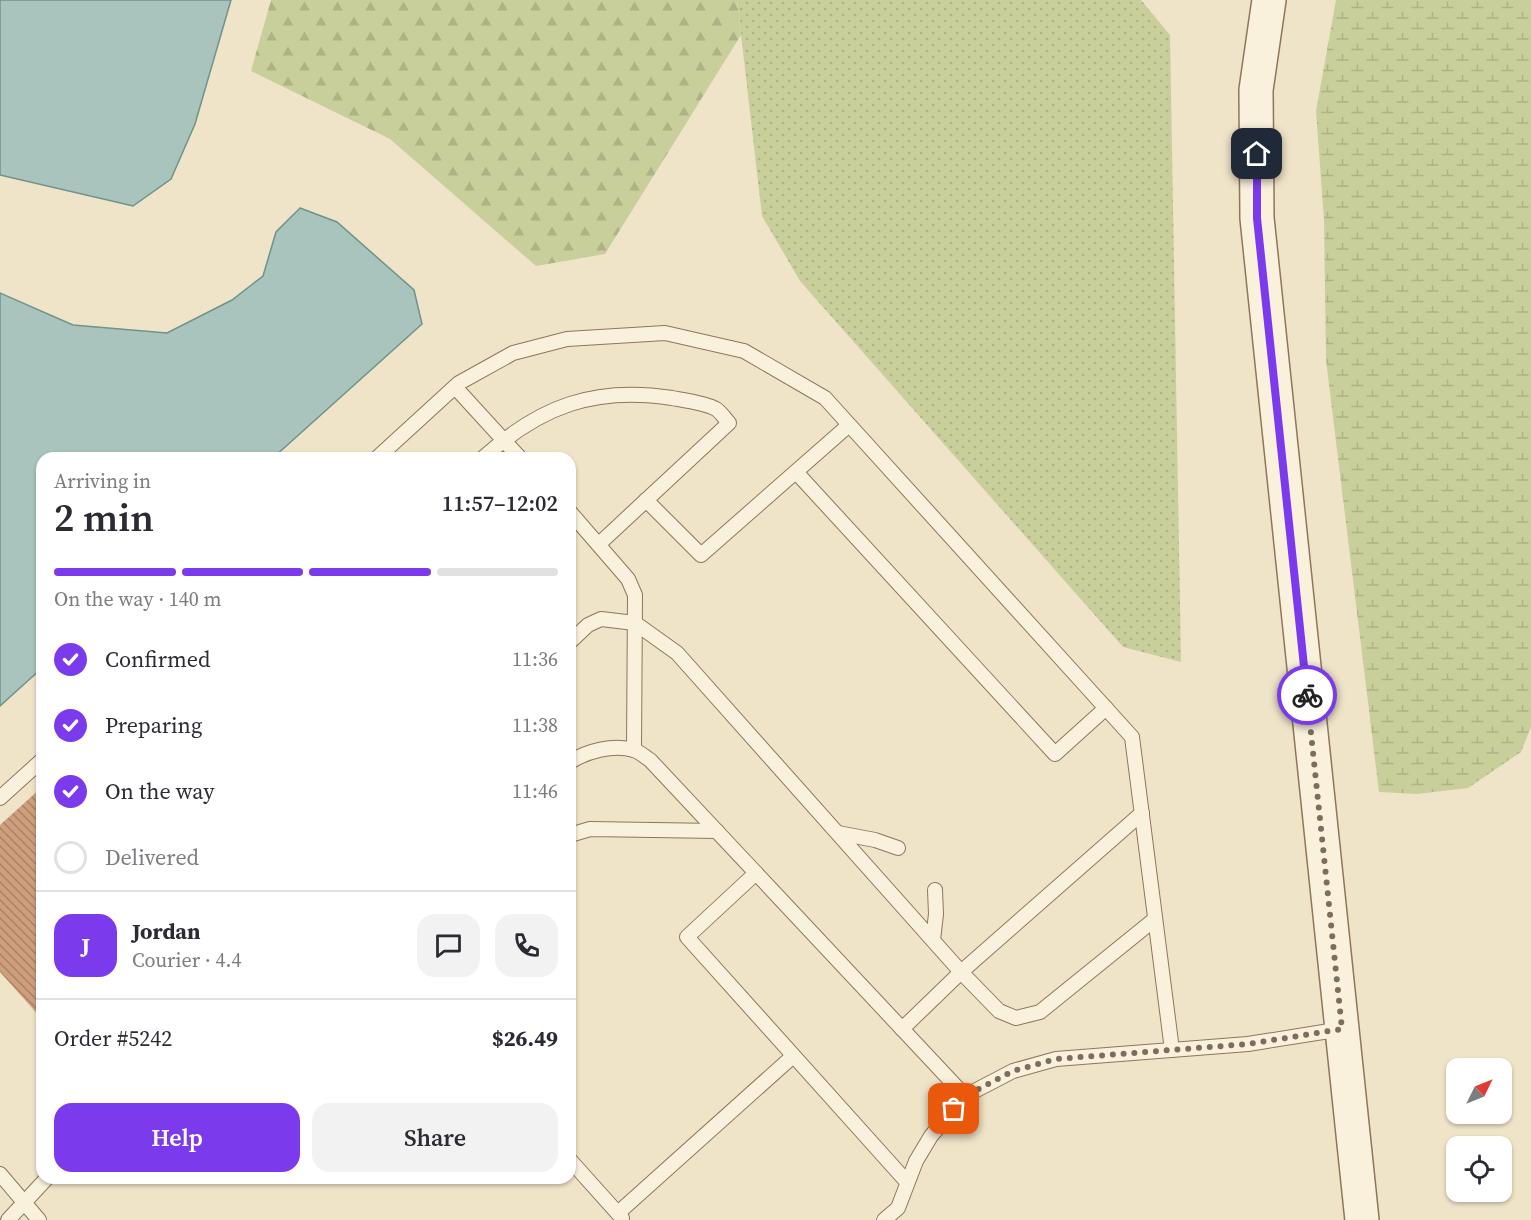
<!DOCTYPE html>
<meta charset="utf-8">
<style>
:root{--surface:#fff;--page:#f2f2f3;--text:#2b2b33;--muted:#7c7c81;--line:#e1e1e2;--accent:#7c3aed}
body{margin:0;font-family:"Source Serif 4",serif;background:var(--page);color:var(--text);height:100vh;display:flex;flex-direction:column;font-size:22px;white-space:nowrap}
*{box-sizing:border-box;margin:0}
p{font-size:20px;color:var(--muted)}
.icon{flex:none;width:33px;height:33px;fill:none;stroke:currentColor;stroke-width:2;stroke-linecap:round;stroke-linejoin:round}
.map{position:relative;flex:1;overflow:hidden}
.side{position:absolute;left:36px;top:452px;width:540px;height:732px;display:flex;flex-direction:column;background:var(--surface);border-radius:18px;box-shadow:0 2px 4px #0004}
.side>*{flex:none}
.needle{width:39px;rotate:47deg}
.buttons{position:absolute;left:1446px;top:1058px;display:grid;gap:12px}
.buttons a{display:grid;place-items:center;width:66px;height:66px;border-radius:12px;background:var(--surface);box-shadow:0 2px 4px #0004;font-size:30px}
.pin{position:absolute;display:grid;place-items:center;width:51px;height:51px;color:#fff;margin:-26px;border-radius:12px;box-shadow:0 3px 9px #0006}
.courier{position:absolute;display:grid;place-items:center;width:60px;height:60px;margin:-30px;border:4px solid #7c3aed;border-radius:50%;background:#fff;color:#222;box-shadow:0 2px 8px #0007}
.head em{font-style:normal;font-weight:600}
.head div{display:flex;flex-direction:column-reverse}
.head{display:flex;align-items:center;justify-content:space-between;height:102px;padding:0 18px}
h1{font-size:39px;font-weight:600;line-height:45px}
.bar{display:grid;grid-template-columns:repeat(4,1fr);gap:9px 6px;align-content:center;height:72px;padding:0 18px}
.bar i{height:8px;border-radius:4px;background:var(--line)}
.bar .active{background:var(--accent)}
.bar p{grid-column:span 4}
.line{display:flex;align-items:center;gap:15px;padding:0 18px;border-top:2px solid var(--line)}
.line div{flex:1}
.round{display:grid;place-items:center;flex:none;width:63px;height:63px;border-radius:18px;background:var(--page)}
ol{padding:0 18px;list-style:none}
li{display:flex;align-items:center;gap:18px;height:66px}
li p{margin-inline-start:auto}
li .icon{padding:6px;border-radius:50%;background:var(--accent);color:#fff;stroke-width:4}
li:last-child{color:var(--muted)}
li i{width:33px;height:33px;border:3px solid var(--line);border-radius:50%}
.action{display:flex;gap:12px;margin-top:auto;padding:12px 18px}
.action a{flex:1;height:69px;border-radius:18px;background:var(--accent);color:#fff;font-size:24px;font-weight:600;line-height:69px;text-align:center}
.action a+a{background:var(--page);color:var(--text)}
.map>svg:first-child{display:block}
</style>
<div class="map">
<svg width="1531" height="1220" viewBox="0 0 1531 1220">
<defs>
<pattern id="grass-dots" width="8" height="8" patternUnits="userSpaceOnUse" patternTransform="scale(1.5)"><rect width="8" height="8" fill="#c9cf9b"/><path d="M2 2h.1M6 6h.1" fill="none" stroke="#aeb285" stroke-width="1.8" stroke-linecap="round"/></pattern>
<pattern id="forest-firs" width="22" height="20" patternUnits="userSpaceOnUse" patternTransform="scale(1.5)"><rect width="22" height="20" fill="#c9cf9b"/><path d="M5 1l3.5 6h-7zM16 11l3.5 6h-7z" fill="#aeb285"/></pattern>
<pattern id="wetland-marsh" width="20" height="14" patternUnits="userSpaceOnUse" patternTransform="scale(1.5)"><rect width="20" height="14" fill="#c9cf9b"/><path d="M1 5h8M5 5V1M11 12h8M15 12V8" fill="none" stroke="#aeb285"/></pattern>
<pattern id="building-back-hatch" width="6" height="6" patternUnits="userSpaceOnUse" patternTransform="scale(1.5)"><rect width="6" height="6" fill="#cf9f7d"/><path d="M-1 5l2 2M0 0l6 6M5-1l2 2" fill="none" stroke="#a98266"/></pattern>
</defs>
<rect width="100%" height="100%" fill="#f0e4c8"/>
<polygon fill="url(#grass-dots)" points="737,0 1141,0 1170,35 1181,662 1123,647 800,281 762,216"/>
<polygon fill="url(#forest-firs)" points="271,0 737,0 741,35 605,254 536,266 390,139 251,71"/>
<polygon fill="url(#wetland-marsh)" points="1336,0 1531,0 1531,727 1521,752 1468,788 1417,794 1379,792 1326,360 1324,220 1316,111"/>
<g fill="#a9c4bc" stroke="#6f938a" stroke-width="1.5">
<polygon points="0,0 231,0 195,124 171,179 133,206 0,175"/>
<polygon points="300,208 337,222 414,290 422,324 274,457 42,458 42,668 0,706 0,293 73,325 167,333 232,300 263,276 276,232"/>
</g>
<polygon fill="url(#building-back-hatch)" points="42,787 42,1019 0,972 0,825"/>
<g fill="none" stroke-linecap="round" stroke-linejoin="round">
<defs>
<g id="service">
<polyline points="455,387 520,458"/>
<polyline points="377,458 459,383 513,353 567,339 665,333 744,351 825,398 1132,737 1172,1050"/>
<path d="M483,458C540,406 595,386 672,398C683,400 706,403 716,409C721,412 725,419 729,423L599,544"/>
<polyline points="796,472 1055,754 1106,708"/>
<polyline points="646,500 701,555 849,425"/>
<polyline points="570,512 628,579 635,595 634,750"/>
<polyline points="570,642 588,625 601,619 635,623 677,653 961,972 902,1029"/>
<path d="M570,762C587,751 613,744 634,750C640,752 645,757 650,760L965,1096L1013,1071L1056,1059L1248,1044L1342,1029"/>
<polyline points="0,798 42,760"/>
<polyline points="1142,813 961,972 999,1011 1016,1018 1040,1012 1155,919"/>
<polyline points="838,833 875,840 898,848"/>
<polyline points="570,835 590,829 717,831"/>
<polyline points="756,873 687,937 907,1182"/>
<polyline points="933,940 936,914 935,890"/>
<polyline points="570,1160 622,1218"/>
<polyline points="0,1174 39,1220"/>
<polyline points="618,1213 792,1057"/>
<polyline points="8,1220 47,1178"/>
<polyline points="884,1220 898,1208 916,1161 931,1136 965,1096"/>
</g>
<polyline id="tertiary" points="1269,0 1256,90 1257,218 1362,1220"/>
</defs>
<use href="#service" stroke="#8d765c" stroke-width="16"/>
<use href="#tertiary" stroke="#8d765c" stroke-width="36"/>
<use href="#service" stroke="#faf1dc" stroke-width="14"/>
<use href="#tertiary" stroke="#faf1dc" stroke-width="33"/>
</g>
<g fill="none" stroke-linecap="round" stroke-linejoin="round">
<polyline stroke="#7c6e5b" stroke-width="6" stroke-dasharray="0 10.8" points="954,1109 965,1096 1013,1071 1056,1059 1248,1044 1342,1029 1307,695"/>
<polyline stroke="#7c3aed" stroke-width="8" points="1257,154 1257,218 1307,695"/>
</g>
</svg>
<div class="buttons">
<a><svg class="needle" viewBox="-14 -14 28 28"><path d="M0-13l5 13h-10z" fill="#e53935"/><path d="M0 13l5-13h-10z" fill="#7c7c81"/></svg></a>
<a><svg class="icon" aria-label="locate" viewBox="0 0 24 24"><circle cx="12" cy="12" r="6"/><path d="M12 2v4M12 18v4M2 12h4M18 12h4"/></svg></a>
</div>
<div class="pin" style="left:954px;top:1109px;background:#ea580c"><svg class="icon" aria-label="bag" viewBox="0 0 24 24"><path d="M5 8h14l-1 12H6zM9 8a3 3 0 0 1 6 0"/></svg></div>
<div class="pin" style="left:1257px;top:154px;background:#1f2937"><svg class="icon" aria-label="home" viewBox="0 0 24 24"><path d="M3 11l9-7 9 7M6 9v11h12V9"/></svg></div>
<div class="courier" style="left:1307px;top:695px"><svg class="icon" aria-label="bike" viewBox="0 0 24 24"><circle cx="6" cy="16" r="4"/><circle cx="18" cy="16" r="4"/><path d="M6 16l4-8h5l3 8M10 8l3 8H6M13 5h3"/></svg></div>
<section class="side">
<div class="head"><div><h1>2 min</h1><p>Arriving in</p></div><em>11:57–12:02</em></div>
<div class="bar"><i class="active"></i><i class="active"></i><i class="active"></i><i></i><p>On the way · 140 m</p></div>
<ol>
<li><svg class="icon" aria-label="check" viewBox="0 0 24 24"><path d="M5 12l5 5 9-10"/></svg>Confirmed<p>11:36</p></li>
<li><svg class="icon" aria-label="check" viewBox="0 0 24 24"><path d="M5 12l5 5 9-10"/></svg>Preparing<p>11:38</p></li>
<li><svg class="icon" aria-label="check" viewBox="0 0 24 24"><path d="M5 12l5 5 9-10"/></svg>On the way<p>11:46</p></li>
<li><i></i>Delivered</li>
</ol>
<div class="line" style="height:108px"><b class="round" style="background:var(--accent);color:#fff">J</b><div><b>Jordan</b><p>Courier · 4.4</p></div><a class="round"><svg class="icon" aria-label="chat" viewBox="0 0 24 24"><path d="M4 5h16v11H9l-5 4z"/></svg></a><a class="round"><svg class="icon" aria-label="phone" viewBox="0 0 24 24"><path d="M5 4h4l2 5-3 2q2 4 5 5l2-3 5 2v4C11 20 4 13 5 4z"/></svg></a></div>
<div class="line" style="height:78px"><div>Order #5242</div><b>$26.49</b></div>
<div class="action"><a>Help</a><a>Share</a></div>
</section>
</div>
